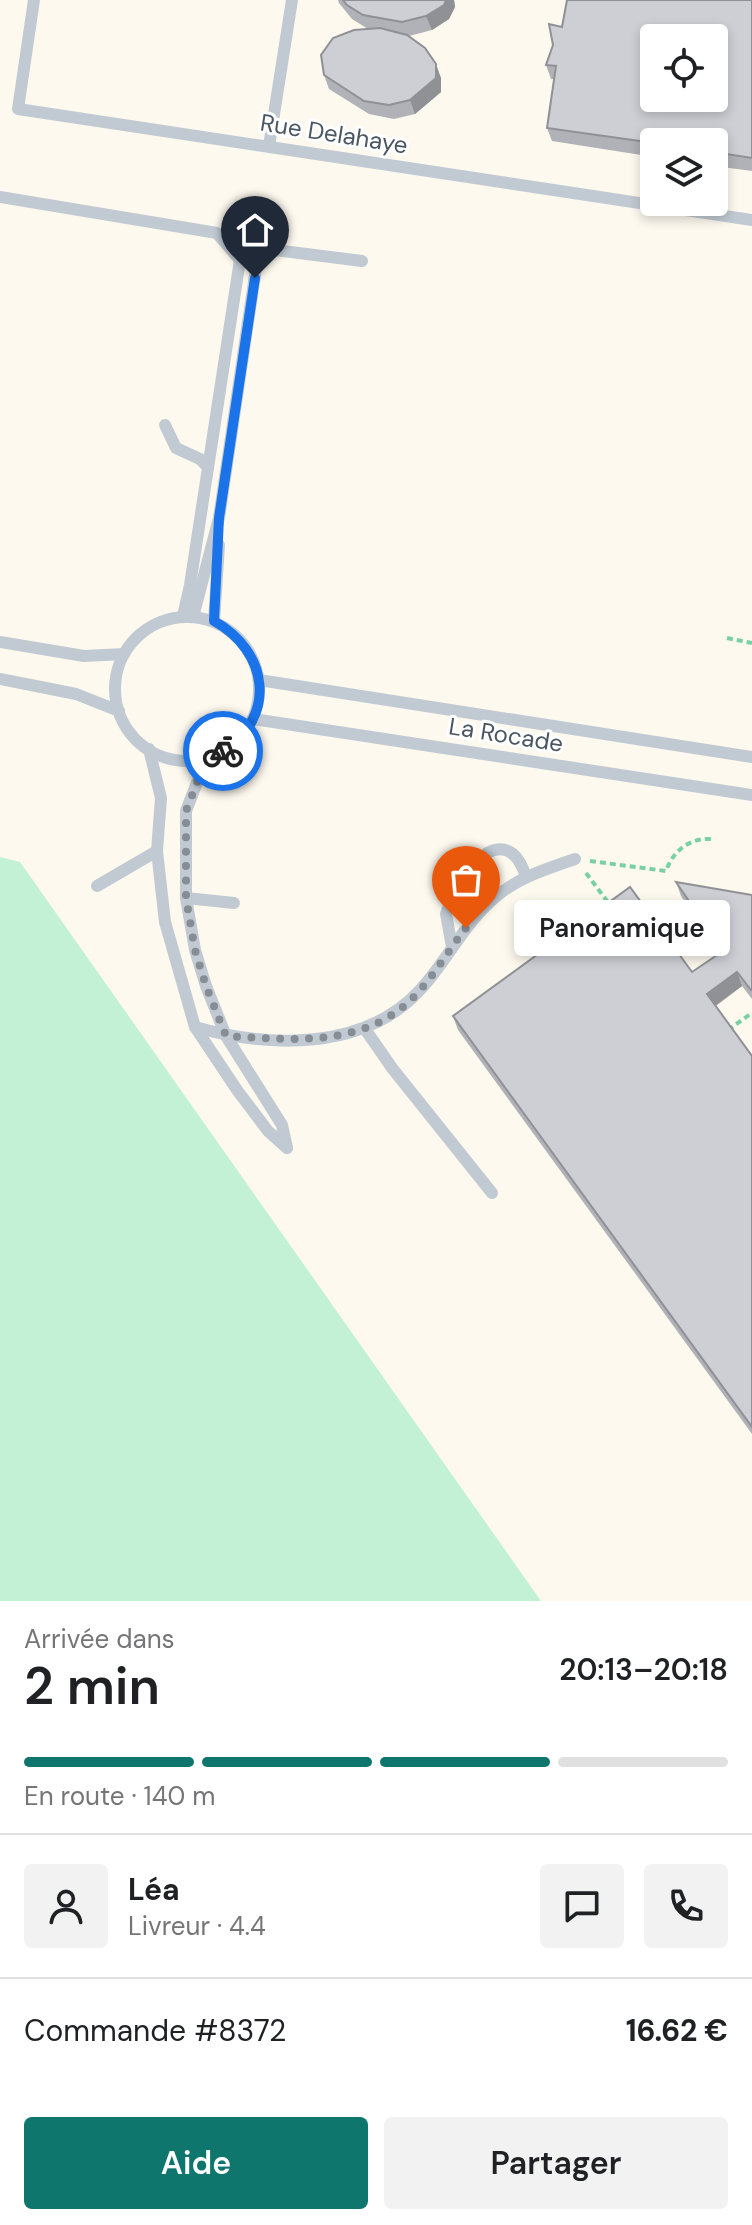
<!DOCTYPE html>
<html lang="fr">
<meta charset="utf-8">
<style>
:root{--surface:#fff;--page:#f2f2f2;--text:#202124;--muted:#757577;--line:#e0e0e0;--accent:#0f766e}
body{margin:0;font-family:"DM Sans",sans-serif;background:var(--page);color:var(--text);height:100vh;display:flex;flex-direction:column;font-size:30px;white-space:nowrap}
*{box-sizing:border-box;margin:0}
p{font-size:26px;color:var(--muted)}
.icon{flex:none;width:44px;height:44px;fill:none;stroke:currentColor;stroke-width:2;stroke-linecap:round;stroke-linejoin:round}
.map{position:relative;height:1601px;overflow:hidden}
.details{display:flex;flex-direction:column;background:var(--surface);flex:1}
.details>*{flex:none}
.controls{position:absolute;left:640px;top:24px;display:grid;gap:16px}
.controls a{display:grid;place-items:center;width:88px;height:88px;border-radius:8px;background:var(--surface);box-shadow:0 4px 12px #0003;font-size:40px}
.pin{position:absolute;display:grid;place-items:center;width:68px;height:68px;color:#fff;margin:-82px -34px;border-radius:50% 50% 50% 0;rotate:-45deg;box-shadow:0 0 8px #0007}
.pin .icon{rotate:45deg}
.courier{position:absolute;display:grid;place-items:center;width:80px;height:80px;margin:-40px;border:6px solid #1a73e8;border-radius:50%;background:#fff;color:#222;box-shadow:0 2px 10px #0007}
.bubble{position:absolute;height:56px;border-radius:8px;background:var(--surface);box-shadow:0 4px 12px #0003;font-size:26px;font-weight:600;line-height:56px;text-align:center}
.head em{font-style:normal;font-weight:600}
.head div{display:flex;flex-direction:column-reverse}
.head{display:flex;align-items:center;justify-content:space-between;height:136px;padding:0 24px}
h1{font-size:52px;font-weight:600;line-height:60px}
.bar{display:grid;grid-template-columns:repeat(4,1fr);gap:12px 8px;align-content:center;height:96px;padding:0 24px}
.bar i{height:10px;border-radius:6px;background:var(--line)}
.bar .on{background:var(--accent)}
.bar p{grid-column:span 4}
.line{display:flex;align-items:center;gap:20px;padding:0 24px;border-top:2px solid var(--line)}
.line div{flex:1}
.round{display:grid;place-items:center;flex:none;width:84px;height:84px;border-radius:8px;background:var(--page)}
.button{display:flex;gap:16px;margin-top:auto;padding:16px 24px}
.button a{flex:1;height:92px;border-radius:8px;background:var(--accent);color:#fff;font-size:32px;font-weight:600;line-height:92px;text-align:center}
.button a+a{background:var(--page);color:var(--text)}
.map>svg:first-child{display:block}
</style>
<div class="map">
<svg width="752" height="1601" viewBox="0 0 752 1601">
<rect width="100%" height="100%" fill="#f5f3f3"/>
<path fill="#fdf9ef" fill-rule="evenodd" d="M0,0H752V1601H0ZM654,38H714V98H654ZM654,142H714V202H654Z"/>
<polygon fill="#c3f1d5" points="0,857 20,862 541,1601 0,1601"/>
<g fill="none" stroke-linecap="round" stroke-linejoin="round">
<g stroke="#7ad0a6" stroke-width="4" stroke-dasharray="6 4" stroke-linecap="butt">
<polyline points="727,638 752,643"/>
<path d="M590,861L666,871C673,851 689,838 711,839"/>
<polyline points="586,873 610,905"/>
<polyline points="728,1030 752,1013"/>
</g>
<g stroke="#c1cad2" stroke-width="12">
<polyline points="34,0 18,109 752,220"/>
<polyline points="269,146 292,0"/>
<polyline points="0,197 217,233 240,260 190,585 183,616"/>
<polyline points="165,425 176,448 200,459 208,467"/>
<polyline points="193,617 219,518 259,248 362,261"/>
<circle cx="187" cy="689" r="72"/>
<polyline points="214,621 219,545"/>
<polyline points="0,642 84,656 124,654"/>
<polyline points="0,679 76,694 119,711"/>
<polyline points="259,680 752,757"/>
<polyline points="253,719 752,795"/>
<polyline points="149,749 161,798 157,851 165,922 195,1027 237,1090 268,1131 287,1148"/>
<polyline points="206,759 186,811 186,898 195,950 206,986 226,1036 282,1125 287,1148"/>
<polyline points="97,886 157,851"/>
<polyline points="186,898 234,903"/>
<path d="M452,947L446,914L450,903L480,872L487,853C508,842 520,857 526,877"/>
<path d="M195,1027C269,1048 364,1051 420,990C448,960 465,921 498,895C520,877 549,868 575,859"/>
<polyline points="365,1029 392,1068 492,1193"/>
</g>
</g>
<g fill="#b0b2b7">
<polygon points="338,0 454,0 455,7 449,19 432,30 409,36 441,78 441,92 415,114 394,119 369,114 329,89 324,75 368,29 352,19 339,3"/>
<polygon points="752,0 752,171 714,166 714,142 654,142 654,157 552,141 547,128 554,79 551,79 546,65"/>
<polygon points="676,882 752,895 752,999 742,986 716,1006 752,1056 752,1434 458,1030 453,1016 692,972 720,953 681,896"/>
</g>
<g fill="#909195">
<polygon points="446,0 454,0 455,7 449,19 432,30 426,16"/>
<polygon points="436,64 441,78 441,92 415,114 410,100"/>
<polygon points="737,972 742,986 712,1008 707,994"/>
</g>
<g fill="#cdcfd5" stroke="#909195" stroke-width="2" fill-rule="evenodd">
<polygon points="343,0 446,0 444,5 426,16 402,22 363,15 347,5"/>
<path d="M567,0H752V158L714,152V142H654V143L547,128L556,66L546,65L553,45L549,24L562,27ZM654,38H714V98H654Z"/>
<polygon points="380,28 407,35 425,48 436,64 436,78 410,100 389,105 364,101 324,75 321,55 333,38 354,30"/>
<polygon points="676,882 752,895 752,989 751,990 737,972 707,994 752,1056 752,1427 453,1016 630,887 692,972 723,951"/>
</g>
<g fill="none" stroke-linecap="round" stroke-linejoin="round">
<path stroke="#868d94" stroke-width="8" stroke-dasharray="0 14.4" d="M223,751L206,759L186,811V898L195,950L206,986L226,1036C297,1040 371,1049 422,988C438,969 451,947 466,928"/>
<path stroke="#1a73e8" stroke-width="10" d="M223,751C278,716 268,651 214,621L219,518L255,278"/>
</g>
<g text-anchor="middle" stroke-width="6" stroke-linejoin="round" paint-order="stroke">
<g font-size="24" fill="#4a5661" stroke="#fff">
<text transform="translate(334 134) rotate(9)" y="8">Rue Delahaye</text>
<text transform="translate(506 735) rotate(9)" y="8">La Rocade</text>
</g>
</g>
</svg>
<div class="controls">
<a><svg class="icon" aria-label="locate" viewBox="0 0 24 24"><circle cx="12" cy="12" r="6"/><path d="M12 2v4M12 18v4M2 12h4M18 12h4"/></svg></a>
<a><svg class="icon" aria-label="layers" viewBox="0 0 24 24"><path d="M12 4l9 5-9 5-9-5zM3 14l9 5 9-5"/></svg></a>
</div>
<div class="pin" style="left:466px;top:928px;background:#ea580c"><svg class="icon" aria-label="bag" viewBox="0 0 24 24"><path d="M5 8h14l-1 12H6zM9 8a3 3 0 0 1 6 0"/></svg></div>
<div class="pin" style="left:255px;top:278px;background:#1f2937"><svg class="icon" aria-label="home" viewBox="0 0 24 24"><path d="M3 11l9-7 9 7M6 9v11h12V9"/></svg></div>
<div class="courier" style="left:223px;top:751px"><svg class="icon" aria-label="bike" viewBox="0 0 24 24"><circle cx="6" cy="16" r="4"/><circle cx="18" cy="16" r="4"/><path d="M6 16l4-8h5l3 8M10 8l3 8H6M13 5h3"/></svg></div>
<div class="bubble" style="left:514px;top:900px;width:216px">Panoramique</div>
</div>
<section class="details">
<div class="head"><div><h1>2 min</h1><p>Arrivée dans</p></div><em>20:13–20:18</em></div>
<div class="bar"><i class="on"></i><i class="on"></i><i class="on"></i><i></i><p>En route · 140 m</p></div>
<div class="line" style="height:144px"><a class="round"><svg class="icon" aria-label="person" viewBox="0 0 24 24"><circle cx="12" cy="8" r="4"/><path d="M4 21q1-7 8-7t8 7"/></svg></a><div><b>Léa</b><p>Livreur · 4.4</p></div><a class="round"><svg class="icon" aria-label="chat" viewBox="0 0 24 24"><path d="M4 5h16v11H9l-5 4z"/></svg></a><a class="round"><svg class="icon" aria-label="phone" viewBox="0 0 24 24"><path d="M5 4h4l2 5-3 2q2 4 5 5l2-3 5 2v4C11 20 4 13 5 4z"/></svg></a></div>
<div class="line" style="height:104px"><div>Commande #8372</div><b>16.62 €</b></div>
<div class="button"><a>Aide</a><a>Partager</a></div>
</section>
